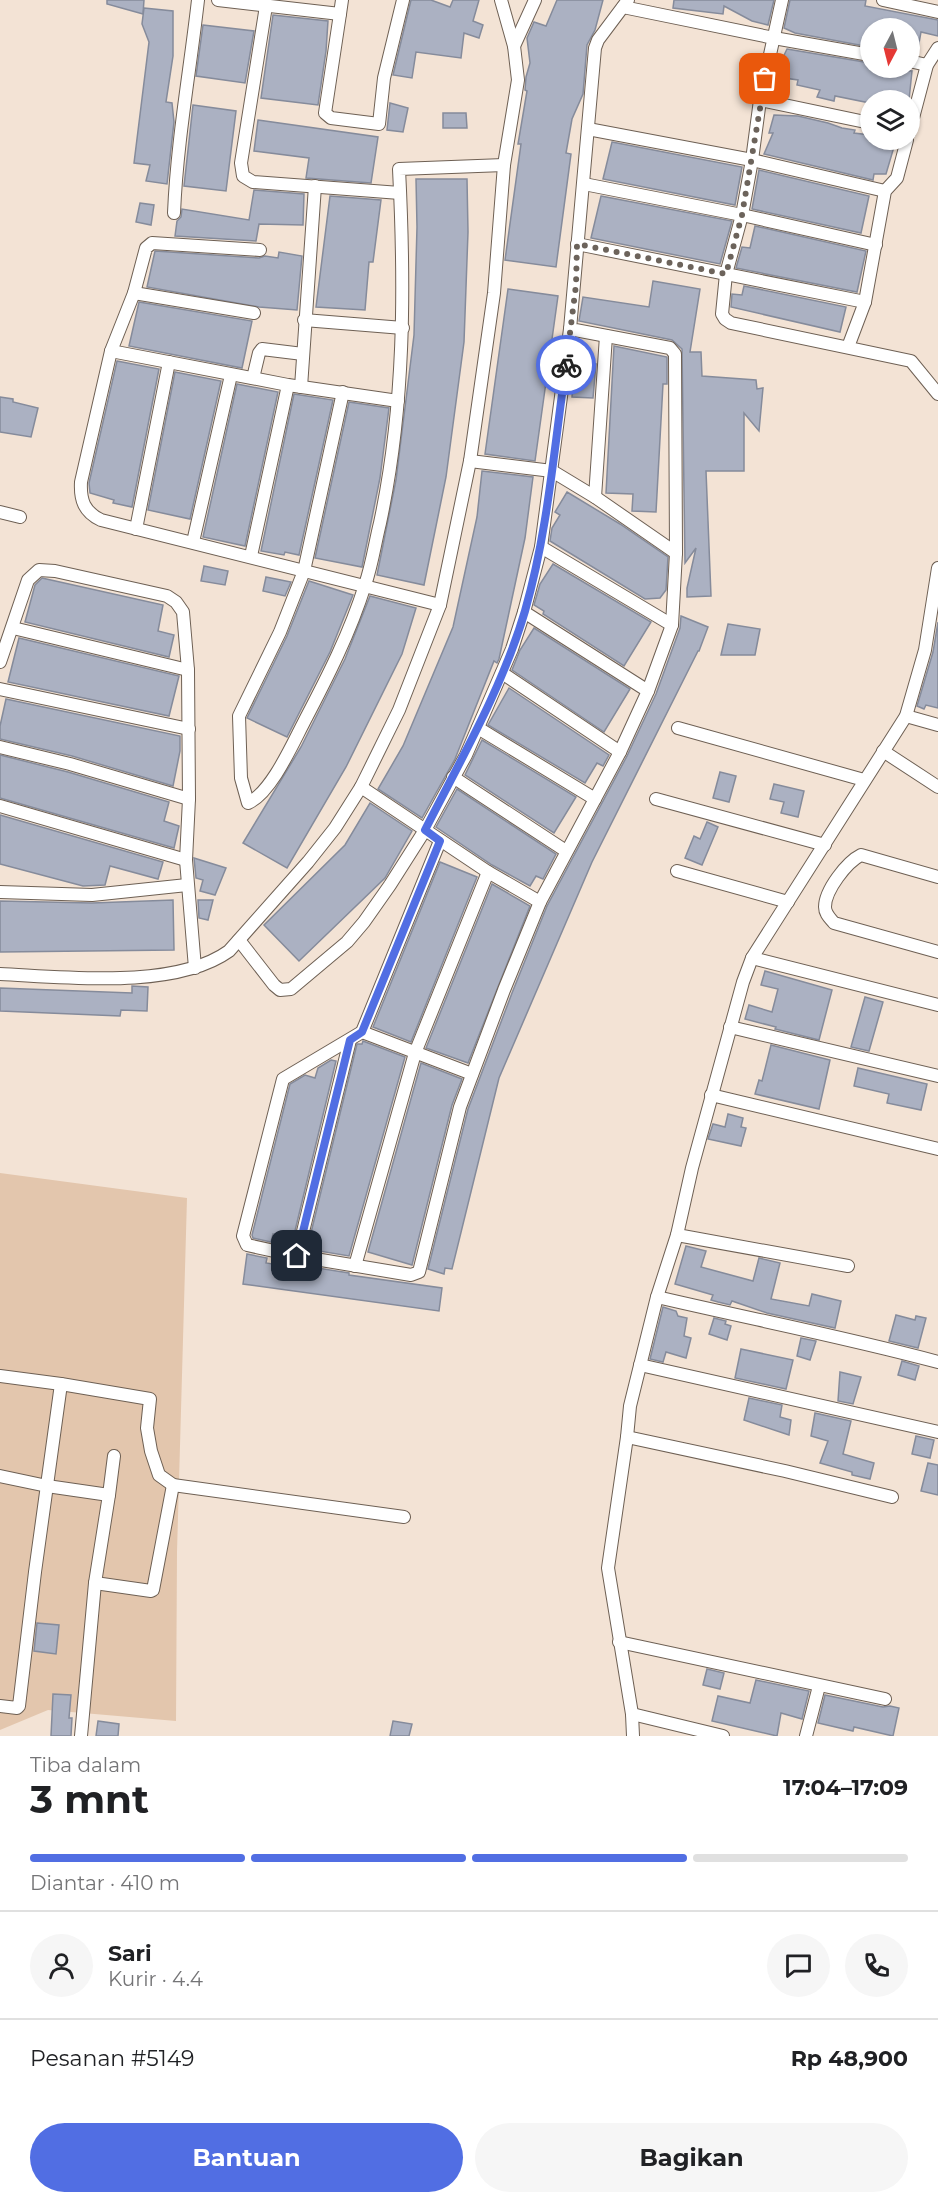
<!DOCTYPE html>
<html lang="id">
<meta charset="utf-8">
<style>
:root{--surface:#fff;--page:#f6f6f6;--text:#202124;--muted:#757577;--line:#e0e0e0;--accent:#516ee3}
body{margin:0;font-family:Montserrat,sans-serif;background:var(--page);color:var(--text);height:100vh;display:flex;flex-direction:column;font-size:22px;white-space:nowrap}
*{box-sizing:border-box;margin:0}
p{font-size:20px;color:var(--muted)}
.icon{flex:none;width:33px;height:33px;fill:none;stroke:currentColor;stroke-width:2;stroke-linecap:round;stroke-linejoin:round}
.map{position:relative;height:1736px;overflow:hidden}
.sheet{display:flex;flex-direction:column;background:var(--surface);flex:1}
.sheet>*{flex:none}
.needle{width:39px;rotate:187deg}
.buttons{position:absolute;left:860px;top:18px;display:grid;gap:12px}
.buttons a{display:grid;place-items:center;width:60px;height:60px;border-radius:50%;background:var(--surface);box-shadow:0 2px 4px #0004;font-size:30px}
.pin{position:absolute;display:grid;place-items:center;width:51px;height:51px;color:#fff;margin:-26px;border-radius:12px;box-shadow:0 3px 9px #0006}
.courier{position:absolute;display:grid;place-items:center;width:60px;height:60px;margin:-30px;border:4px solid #516ee3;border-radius:50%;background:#fff;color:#222;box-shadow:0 2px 8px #0007}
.head em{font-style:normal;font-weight:700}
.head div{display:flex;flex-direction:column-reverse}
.head{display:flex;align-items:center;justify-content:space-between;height:102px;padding:0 30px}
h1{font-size:39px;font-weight:700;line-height:45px}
.bar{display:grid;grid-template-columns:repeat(4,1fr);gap:9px 6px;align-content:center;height:72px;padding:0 30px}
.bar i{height:8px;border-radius:4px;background:var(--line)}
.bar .active{background:var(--accent)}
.bar p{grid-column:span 4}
.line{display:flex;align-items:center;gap:15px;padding:0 30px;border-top:2px solid var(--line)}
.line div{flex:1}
.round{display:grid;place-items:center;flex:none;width:63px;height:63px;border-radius:32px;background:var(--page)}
.button{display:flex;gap:12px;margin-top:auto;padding:12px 30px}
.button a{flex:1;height:69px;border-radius:36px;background:var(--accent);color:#fff;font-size:24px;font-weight:700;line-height:69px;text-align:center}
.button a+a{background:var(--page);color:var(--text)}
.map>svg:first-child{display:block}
</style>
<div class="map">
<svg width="938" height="1736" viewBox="0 0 938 1736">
<rect width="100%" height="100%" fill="#f3e3d5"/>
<polygon fill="#e3c6ad" points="0,1173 187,1198 177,1552 176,1721 48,1710 0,1730"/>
<g fill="#abb1c2" stroke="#858b9b" stroke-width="1.5">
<polygon points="107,0 144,0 143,14 107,4"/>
<polygon points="411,0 431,0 450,7 453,0 479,0 473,21 483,25 479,38 464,33 461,58 416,52 412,78 393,75"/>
<polygon points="557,0 603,0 595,30 587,45 583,94 572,119 566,153 571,154 556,267 505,260 521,144 518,144 527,91 525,90 526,77 530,63 527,38 534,22 546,26"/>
<polygon points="674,0 774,0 768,25 752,21 724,6 723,14 673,8"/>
<polygon points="790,0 866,0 865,6 938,20 938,36 921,32 917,54 909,53 909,28 870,28 870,47 795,33 784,28"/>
<polygon points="144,8 173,11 173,56 166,102 172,103 174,122 167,184 146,181 150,165 134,163 149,42 142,24"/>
<polygon points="273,15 328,21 326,51 318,105 261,98"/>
<polygon points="203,25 254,31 245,83 196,76"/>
<polygon points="787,49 870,63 870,68 912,71 909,100 870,100 870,103 835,96 834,101 817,97 820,90 797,85 798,80 777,77 778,68"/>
<polygon points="390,103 408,108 403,132 387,130"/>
<polygon points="193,105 236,111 226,191 184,186"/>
<polygon points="443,113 466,113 467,128 443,128"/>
<polygon points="774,115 798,116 828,123 842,128 855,130 854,133 870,135 869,140 896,140 886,174 874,174 873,180 764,154 773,133 769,133"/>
<polygon points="258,120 378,137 371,183 306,178 309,158 254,151"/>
<polygon points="612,142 742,167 735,205 603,179"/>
<polygon points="759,170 869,196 861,233 752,209"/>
<polygon points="416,179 467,179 468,232 464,342 446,477 424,585 377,575 396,480 414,335 417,227"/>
<polygon points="254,190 304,194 303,225 259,224 256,241 175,236 177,221 181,217 182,209 249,220"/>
<polygon points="330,196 381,200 373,262 369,262 365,310 316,307"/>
<polygon points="601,196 732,221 720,264 591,238"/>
<polygon points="140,203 154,205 151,225 136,222"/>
<polygon points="755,226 866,251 857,292 736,268 742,247 750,248"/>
<polygon points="155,251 259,258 265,256 278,258 279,252 302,256 297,310 259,307 147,287"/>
<polygon points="653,281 700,289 690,352 701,352 702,376 756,380 757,389 763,388 759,431 744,413 744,471 706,471 711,596 687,597 687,588 696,548 685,563 682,349 672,340 579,321 583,297 649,307"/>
<polygon points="744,286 846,307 840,332 731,307 732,294 742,295"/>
<polygon points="508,289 558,296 535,461 485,454"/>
<polygon points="139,302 252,321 242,368 129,346"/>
<polygon points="614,346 667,357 667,384 663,384 656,512 632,511 633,494 606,493"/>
<polygon points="117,361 159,369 132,507 113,503 114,500 90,493 89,483"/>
<polygon points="574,362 596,364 593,398 572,397"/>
<polygon points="175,372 221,381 190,519 148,510"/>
<polygon points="237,384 278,392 245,546 203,537"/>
<polygon points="294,394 333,400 299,555 285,552 284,555 261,551"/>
<polygon points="0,397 13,399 13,402 38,408 31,437 0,432"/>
<polygon points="349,402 389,408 380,478 362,567 315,558"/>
<polygon points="482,471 533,477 525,538 499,659 497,663 494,661 455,759 422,818 378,789 403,746 453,627 477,517"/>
<polygon points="567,492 620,524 668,557 666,590 660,598 645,599 550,541 552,528 560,515 555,512"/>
<polygon points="553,564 651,622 624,666 543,614 544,611 534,605 540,584"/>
<polygon points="204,566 228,571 225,585 201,581"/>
<polygon points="266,577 291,582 285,596 263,591"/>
<polygon points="42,578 163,605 158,631 174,635 169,657 25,622 35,585"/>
<polygon points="309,581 353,595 330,652 287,737 247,718 287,636"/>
<polygon points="370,596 416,608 402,654 346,767 287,868 243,843 301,747 345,659"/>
<polygon points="681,616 708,627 699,651 698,651 592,862 499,1078 452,1269 445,1268 444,1274 428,1269 468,1109 512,993 547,906 627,756 656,694 680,628"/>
<polygon points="938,622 938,708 926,705 924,709 917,706 933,652"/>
<polygon points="728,624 760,629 755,655 721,655"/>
<polygon points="534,628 630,689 604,732 512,670 520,650"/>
<polygon points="19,638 179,676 169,716 8,682"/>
<polygon points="509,688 609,755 603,766 597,763 585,783 488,725"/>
<polygon points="6,699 180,736 180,751 173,786 72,756 0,739 0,726"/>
<polygon points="482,740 576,797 554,833 465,775"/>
<polygon points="0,755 68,772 169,802 164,821 179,826 174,848 0,798"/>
<polygon points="720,772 736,776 729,802 713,798"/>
<polygon points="774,784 804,791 798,817 781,813 784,802 770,799"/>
<polygon points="457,789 556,854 543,879 536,876 530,886 492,865 436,827"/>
<polygon points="370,803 412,831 385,878 299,961 264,925 345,845"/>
<polygon points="0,815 163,862 158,879 110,866 105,885 83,886 0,864"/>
<polygon points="707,822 718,827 702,865 685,858 694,836 700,839"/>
<polygon points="194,858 226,868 215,895 200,891 203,880 196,878"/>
<polygon points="440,862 477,877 411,1042 373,1027"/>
<polygon points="492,884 530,906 468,1063 426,1048"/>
<polygon points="173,900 174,950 0,952 0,901 92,903"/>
<polygon points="198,900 213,900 208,920 199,918"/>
<polygon points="765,971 832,990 819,1040 775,1029 776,1027 745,1019 749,1005 772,1012 778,989 761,985"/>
<polygon points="132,986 148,987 147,1011 121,1010 120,1016 0,1011 0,988 132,993"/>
<polygon points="865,997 883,1002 869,1051 851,1047"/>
<polygon points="363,1041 405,1057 349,1256 307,1249 357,1044 362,1044"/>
<polygon points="771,1045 830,1060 819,1109 755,1094 759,1080 762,1081"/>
<polygon points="331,1060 336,1061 293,1239 273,1234 271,1242 253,1238 252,1235 290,1084 305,1075 315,1078 318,1068"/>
<polygon points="421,1063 462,1079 452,1105 412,1265 368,1252"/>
<polygon points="858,1068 927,1084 921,1110 887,1103 889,1094 854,1086"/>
<polygon points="728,1114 743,1118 741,1127 746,1128 741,1146 708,1139 713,1124 725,1127"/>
<polygon points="686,1246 706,1251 701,1267 753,1281 759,1258 780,1263 771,1299 809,1306 812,1294 841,1301 835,1328 767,1313 732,1301 730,1305 718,1302 711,1300 713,1295 675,1284"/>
<polygon points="247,1254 267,1258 266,1263 298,1268 299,1265 349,1273 349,1275 442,1288 439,1311 243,1284"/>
<polygon points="663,1307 676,1311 678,1316 687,1318 684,1336 691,1338 686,1358 666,1352 663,1362 650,1359"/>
<polygon points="896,1315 915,1320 916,1316 926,1318 918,1348 889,1341"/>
<polygon points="714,1318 726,1321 725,1324 731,1326 727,1340 709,1334"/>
<polygon points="801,1338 816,1341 810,1360 797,1356"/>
<polygon points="741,1349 793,1360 786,1389 735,1378"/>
<polygon points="902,1361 919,1366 915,1380 898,1375"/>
<polygon points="840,1372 861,1377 853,1404 838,1401"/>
<polygon points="749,1398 782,1405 780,1417 791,1420 789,1435 744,1420"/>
<polygon points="815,1413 851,1421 843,1454 874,1463 870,1479 852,1475 852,1472 820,1463 828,1441 811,1436"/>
<polygon points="916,1436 934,1440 930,1458 912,1454"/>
<polygon points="928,1463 938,1465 938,1495 921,1491"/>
<polygon points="37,1623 59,1625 56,1654 34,1651"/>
<polygon points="707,1669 724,1673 720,1689 703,1685"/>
<polygon points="756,1680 809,1691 802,1719 781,1713 777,1736 712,1721 718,1696 750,1703"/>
<polygon points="53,1694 71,1695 69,1718 72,1718 71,1736 51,1736"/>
<polygon points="825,1695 883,1707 890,1706 899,1708 893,1736 854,1727 853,1731 818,1723"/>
<polygon points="98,1721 119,1724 118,1736 96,1736"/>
<polygon points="393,1721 412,1724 409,1736 390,1736"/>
</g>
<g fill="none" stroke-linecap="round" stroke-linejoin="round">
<defs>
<g id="street">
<polyline points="218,0 340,14 342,0"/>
<polyline points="782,0 760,100 752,160 742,215 726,274 722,314 725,319 731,323 911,361 938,394"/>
<polyline points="883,0 938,12"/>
<polyline points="266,6 241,163 243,176 253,182 400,193"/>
<polyline points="623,7 774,38 870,55"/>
<polyline points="340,14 325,113 331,118 379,124 384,78 403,0"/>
<polyline points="514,46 535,0"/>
<polyline points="909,61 927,65"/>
<polyline points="760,100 870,123"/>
<polyline points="588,129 752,160 885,191"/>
<polyline points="909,133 927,65 938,48"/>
<polyline points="584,184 742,215 876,245"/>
<path d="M174,213C177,141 190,71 198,0"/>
<polyline points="577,244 865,302"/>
<path d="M260,250L152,243L146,248L134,293L111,351L81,482C80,500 84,512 101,520L440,605"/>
<polyline points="134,293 254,313"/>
<polyline points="304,320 403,328"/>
<polyline points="848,347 865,302 885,191 897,178 907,140"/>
<polyline points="111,351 288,385 398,401"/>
<polyline points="253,378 259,353 262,349 303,354"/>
<polyline points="301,387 315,186"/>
<path d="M343,392L304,571L280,632L239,716L241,778L248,803C271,793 292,745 304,722C327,678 350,633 365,585C372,565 375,543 380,523C405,406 405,288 399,169L504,165"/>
<polyline points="470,461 552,471 595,497 676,553"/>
<polyline points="595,497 606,336"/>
<polyline points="0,512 20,517"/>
<polyline points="136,529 169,362"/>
<polyline points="193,542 231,375"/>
<polyline points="541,547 672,625"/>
<polyline points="251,556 288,385"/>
<polyline points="524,612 648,691"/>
<polyline points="13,628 188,670"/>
<polyline points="0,662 28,580 39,570 55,571 167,596 176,602 183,612 188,670 189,799 186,860 195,968"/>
<polyline points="502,673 620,752"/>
<polyline points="0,689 189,729"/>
<polyline points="906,716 938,725"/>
<polyline points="478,728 595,799"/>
<polyline points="678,728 864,780"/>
<polyline points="0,747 70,764 189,799"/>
<polyline points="883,751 938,787"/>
<polyline points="453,777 566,851"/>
<polyline points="361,787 488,872 540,902"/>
<polyline points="656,799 825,845"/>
<polyline points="0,806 186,860"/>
<polyline points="440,841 362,1032 283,1079 243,1236 247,1245 297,1256 411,1275 419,1272 460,1107 504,990 540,902 620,752 648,691 672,625 676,553 675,354 670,348 570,329 595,48 598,40 628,0"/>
<polyline points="677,871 788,902"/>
<path d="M938,877L861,855C847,862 825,890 825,907C825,914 830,918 834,923L938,952"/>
<polyline points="0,892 92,895 187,885"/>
<polyline points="239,940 274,985 280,990 291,989 347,942 364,922 390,885 425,830 466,755 512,649 524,612 541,547 570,329"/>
<polyline points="752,958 938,1005"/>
<path d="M0,974C64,977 175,990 229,951L308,862L335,828L361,787L399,710L440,605L470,461L494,293L504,165L518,80L514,46L501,0"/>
<polyline points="730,1027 938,1076"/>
<polyline points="362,1032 472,1074"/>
<polyline points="711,1095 938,1149"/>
<polyline points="677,1235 848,1266"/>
<polyline points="297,1256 350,1040"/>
<polyline points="355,1266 415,1053 488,872"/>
<path d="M657,1297C751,1319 845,1337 938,1362"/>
<polyline points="640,1365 938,1432"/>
<polyline points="0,1376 61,1384 150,1399 147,1428 151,1451 159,1475 173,1485 404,1517"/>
<polyline points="627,1437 785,1471 892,1497"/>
<polyline points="0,1476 47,1486 109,1495 114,1456"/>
<polyline points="95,1583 151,1591 153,1590 173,1485"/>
<polyline points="619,1642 885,1699"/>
<polyline points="0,1706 17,1708 19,1706 35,1572 61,1384"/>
<polyline points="632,1714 723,1736"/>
<polyline points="81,1736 95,1583 109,1495"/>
<polyline points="633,1736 632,1714 608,1568 627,1437 630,1406 657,1297 677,1235 692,1168 743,982 752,958 906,716 925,650 938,568"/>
<polyline points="806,1736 819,1686"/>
</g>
</defs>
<use href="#street" stroke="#6e6054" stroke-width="14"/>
<use href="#street" stroke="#fff" stroke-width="12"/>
</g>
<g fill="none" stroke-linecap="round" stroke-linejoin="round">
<polyline stroke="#6c635b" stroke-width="6" stroke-dasharray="0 10.8" points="566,365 576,285 577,244 726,274 742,215 765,79"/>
<path stroke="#516ee3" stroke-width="8" d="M297,1256L350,1040L362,1032L440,841L425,830C461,759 502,689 525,611C548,531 554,448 566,365"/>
</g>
</svg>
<div class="buttons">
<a><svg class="needle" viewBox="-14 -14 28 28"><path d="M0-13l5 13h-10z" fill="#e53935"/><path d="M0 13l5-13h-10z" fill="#757577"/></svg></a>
<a><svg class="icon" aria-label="layers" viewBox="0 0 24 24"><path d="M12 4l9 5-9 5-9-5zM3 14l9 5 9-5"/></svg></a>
</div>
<div class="pin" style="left:765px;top:79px;background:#ea580c"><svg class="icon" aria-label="bag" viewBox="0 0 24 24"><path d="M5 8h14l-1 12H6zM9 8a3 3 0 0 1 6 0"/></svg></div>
<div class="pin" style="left:297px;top:1256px;background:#1f2937"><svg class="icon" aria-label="home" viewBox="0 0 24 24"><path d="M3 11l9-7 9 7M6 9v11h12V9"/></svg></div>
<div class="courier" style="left:566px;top:365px"><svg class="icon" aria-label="bike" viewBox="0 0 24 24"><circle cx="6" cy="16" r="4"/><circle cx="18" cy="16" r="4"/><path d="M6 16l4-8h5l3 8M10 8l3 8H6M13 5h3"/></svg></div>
</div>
<section class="sheet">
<div class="head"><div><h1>3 mnt</h1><p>Tiba dalam</p></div><em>17:04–17:09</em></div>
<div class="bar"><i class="active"></i><i class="active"></i><i class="active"></i><i></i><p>Diantar · 410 m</p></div>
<div class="line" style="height:108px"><a class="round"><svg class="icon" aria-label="person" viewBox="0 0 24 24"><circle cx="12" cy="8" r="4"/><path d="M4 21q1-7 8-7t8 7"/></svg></a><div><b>Sari</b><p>Kurir · 4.4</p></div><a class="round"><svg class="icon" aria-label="chat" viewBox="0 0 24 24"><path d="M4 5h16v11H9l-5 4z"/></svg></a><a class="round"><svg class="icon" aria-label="phone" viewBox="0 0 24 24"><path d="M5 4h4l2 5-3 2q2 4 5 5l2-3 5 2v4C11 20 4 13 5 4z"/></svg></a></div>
<div class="line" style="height:78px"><div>Pesanan #5149</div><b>Rp 48,900</b></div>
<div class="button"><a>Bantuan</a><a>Bagikan</a></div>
</section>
